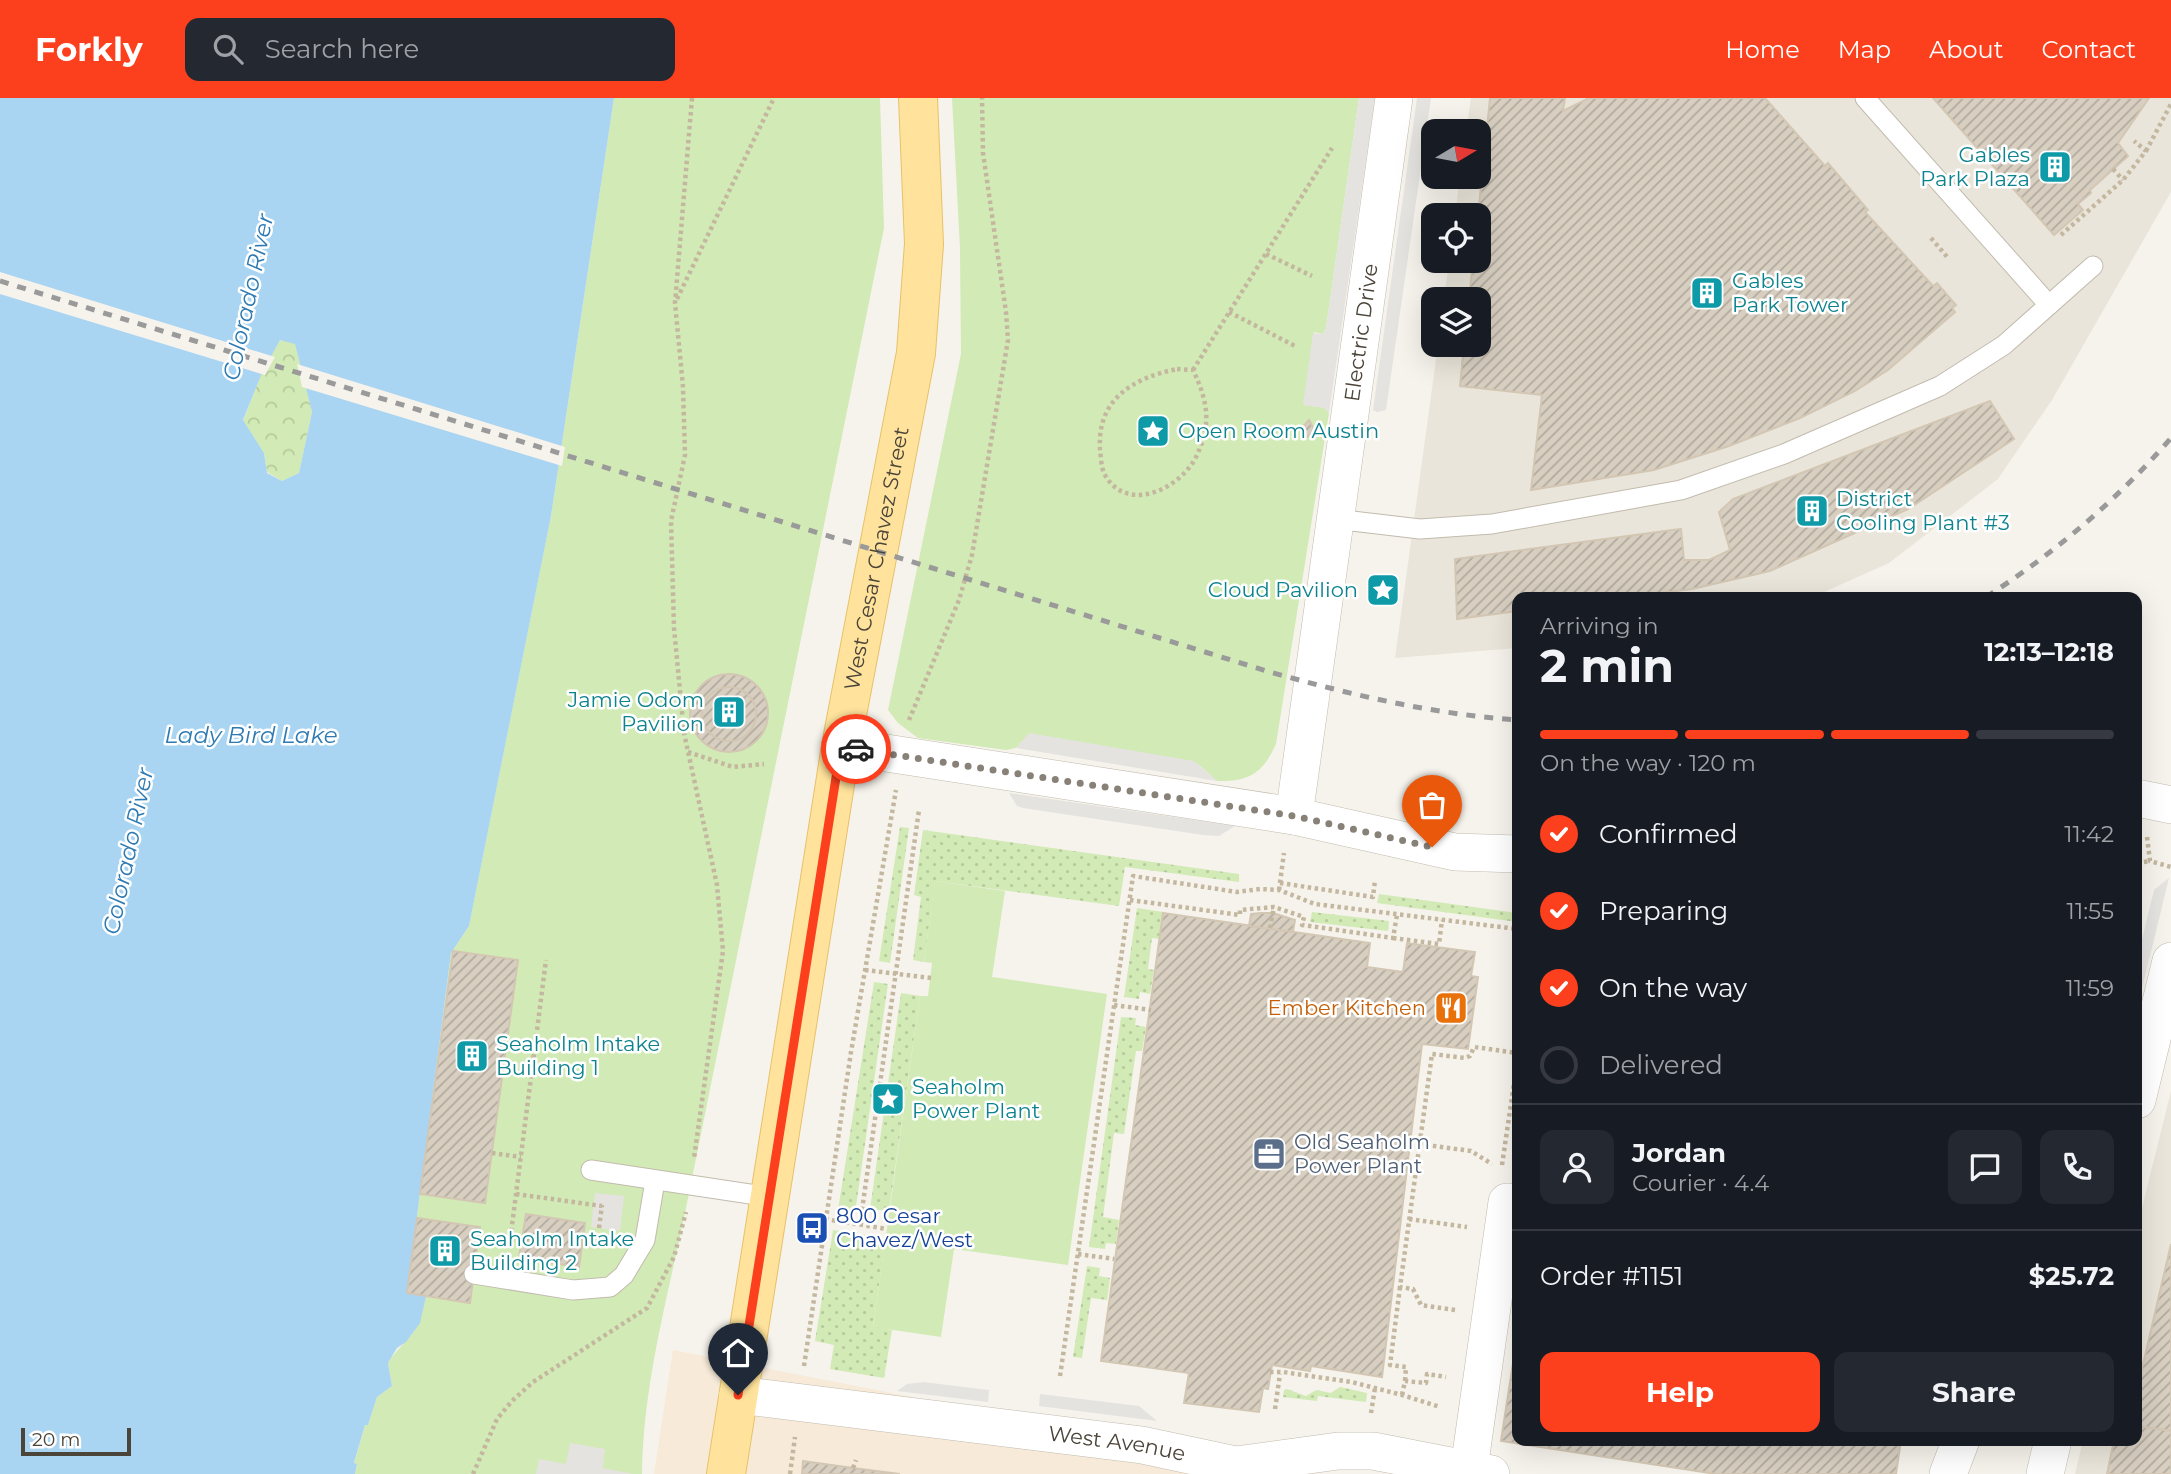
<!DOCTYPE html>
<meta charset="utf-8">
<style>
:root{--surface:#171b24;--page:#242831;--text:#f1f3f6;--muted:#9ea1a6;--line:#363941;--accent:#fc3f1d}
body{margin:0;font-family:Montserrat,sans-serif;background:var(--page);color:var(--text);height:100vh;display:flex;flex-direction:column;font-size:26px;white-space:nowrap}
*{box-sizing:border-box;margin:0}
p{font-size:23px;color:var(--muted)}
.icon{flex:none;width:38px;height:38px;fill:none;stroke:currentColor;stroke-width:2;stroke-linecap:round;stroke-linejoin:round}
.map{position:relative;flex:1;overflow:hidden}
.sheet{position:absolute;left:1512px;top:494px;width:630px;height:854px;display:flex;flex-direction:column;background:var(--surface);border-radius:14px;box-shadow:0 7px 28px #0002}
.sheet>*{flex:none}
.needle{width:46px;rotate:80deg}
.controls{position:absolute;left:1421px;top:21px;display:grid;gap:14px}
.controls a{display:grid;place-items:center;width:70px;height:70px;border-radius:14px;background:var(--surface);box-shadow:0 7px 28px #0002;font-size:35px}
.scale{position:absolute;left:21px;bottom:18px;width:110px;box-sizing:border-box;padding-left:7px;border:4px solid #4b4439;border-top:0;font-size:19px;line-height:24px;white-space:nowrap;color:#4b4439;-webkit-text-stroke:5px #fff;paint-order:stroke}
.pin{position:absolute;display:grid;place-items:center;width:60px;height:60px;color:#fff;margin:-72px -30px;border-radius:50% 50% 50% 0;rotate:-45deg;box-shadow:0 0 7px #0007}
.pin .icon{rotate:45deg}
.courier{position:absolute;display:grid;place-items:center;width:70px;height:70px;margin:-35px;border:5px solid #fc3f1d;border-radius:50%;background:#fff;color:#222;box-shadow:0 2px 9px #0007}
.headline em{font-style:normal;font-weight:700}
.headline div{display:flex;flex-direction:column-reverse}
.headline{display:flex;align-items:center;justify-content:space-between;height:119px;padding:0 28px}
h1{font-size:46px;font-weight:700;line-height:52px}
.bar{display:grid;grid-template-columns:repeat(4,1fr);gap:10px 7px;align-content:center;height:84px;padding:0 28px}
.bar i{height:9px;border-radius:5px;background:var(--line)}
.bar .on{background:var(--accent)}
.bar p{grid-column:span 4}
.line{display:flex;align-items:center;gap:18px;padding:0 28px;border-top:2px solid var(--line)}
.line div{flex:1}
.round{display:grid;place-items:center;flex:none;width:74px;height:74px;border-radius:14px;background:var(--page)}
ol{padding:0 28px;list-style:none}
li{display:flex;align-items:center;gap:21px;height:77px}
li p{margin-inline-start:auto}
li .icon{padding:7px;border-radius:50%;background:var(--accent);color:#fff;stroke-width:4}
li:last-child{color:var(--muted)}
li i{width:38px;height:38px;border:4px solid var(--line);border-radius:50%}
.action{display:flex;gap:14px;margin-top:auto;padding:14px 28px}
.action a{flex:1;height:80px;border-radius:14px;background:var(--accent);color:#fff;font-size:28px;font-weight:700;line-height:80px;text-align:center}
.action a+a{background:var(--page);color:var(--text)}
header{display:flex;align-items:center;gap:42px;box-sizing:border-box;height:98px;padding:0 35px;background:var(--accent);color:#fff}
header strong{font-size:33px}
nav{display:flex;gap:38px;margin-inline-start:auto;font-size:24px}
.search{width:490px;height:63px;background:var(--page);display:flex;align-items:center;gap:18px;box-sizing:border-box;padding:0 24px;border-radius:14px;color:var(--muted);font-size:26px}
.map>svg:first-child{display:block}
</style>
<header>
<strong>Forkly</strong>
<div class="search"><svg class="icon" aria-label="search" viewBox="0 0 24 24"><circle cx="10" cy="10" r="6"/><path d="M15 15l6 6"/></svg>Search here</div>
<nav><a>Home</a><a>Map</a><a>About</a><a>Contact</a></nav>
</header>
<div class="map">
<svg width="2171" height="1376" viewBox="0 0 2171 1376">
<defs>
<pattern id="grass-dots" width="8" height="8" patternUnits="userSpaceOnUse" patternTransform="scale(1.75)"><rect width="8" height="8" fill="#d2eab5"/><path d="M2 2h.1M6 6h.1" fill="none" stroke="#b6ca9c" stroke-width="1.8" stroke-linecap="round"/></pattern>
<pattern id="forest-crowns" width="20" height="18" patternUnits="userSpaceOnUse" patternTransform="scale(1.75)"><rect width="20" height="18" fill="#d2eab5"/><path d="M2 6a3 3 0 1 1 6 0M12 15a3 3 0 1 1 6 0" fill="none" stroke="#b6ca9c"/></pattern>
<pattern id="building-hatch" width="6" height="6" patternUnits="userSpaceOnUse" patternTransform="scale(1.75)"><rect width="6" height="6" fill="#d8cfc1"/><path d="M-1 1l2-2M0 6l6-6M5 7l2-2" fill="none" stroke="#b1aa9e"/></pattern>
</defs>
<rect width="100%" height="100%" fill="#f6f3ec"/>
<g fill="#eae5da">
<polygon points="1471,0 2171,0 2171,94 2052,302 1998,381 1889,465 1813,499 1517,499 1517,550 1395,560 1438,247 1479,247 1479,201 1444,201 1449,163 1479,163 1479,117 1455,117 1460,79 1479,79 1479,33 1466,33"/>
<polygon points="2171,993 2171,1376 2075,1376 2083,1342 2137,1342 2137,1130"/>
</g>
<polygon fill="#f7ead8" points="673,1252 1304,1376 654,1376"/>
<g fill="url(#grass-dots)">
<polygon points="900,729 909,730 890,865 879,863"/>
<polygon points="923,732 1239,776 1239,784 1125,769 1119,808 935,783 924,864 913,862 921,799 914,797"/>
<polygon points="1379,796 1517,815 1517,824 1377,805"/>
<polygon points="1137,810 1163,814 1159,841 1152,840 1148,871 1154,872 1150,896 1140,894 1139,901 1124,899"/>
<polygon points="1312,814 1389,823 1388,833 1310,824"/>
<polygon points="874,884 888,886 855,1115 838,1112"/>
<polygon points="901,895 920,898 889,1113 870,1111"/>
<polygon points="1121,919 1136,920 1135,927 1146,929 1142,953 1136,953 1124,1036 1114,1035 1103,1119 1119,1122 1116,1146 1106,1145 1105,1151 1089,1149"/>
<polygon points="833,1132 866,1137 865,1143 885,1146 873,1228 892,1232 884,1280 830,1271 834,1247 815,1243"/>
<polygon points="1087,1168 1100,1170 1099,1178 1110,1180 1107,1202 1091,1200 1082,1260 1073,1259"/>
<polygon points="1340,1289 1367,1295 1366,1304 1318,1298 1317,1303 1283,1299 1284,1292 1287,1291 1306,1298 1316,1292 1331,1295"/>
</g>
<polygon fill="url(#forest-crowns)" points="280,242 295,245 312,314 299,375 282,383 267,374 264,355 243,323 262,274"/>
<g fill="#d2eab5">
<path d="M614,0H880L884,130L686,1110C668,1198 643,1286 642,1376H355L357,1366H354L365,1327H368L377,1299L392,1288L388,1265C395,1254 399,1251 407,1242C419,1230 422,1215 425,1199L407,1195L451,855L469,828L551,418Z"/>
<path d="M952,0H1359L1326,230L1323,236L1314,234L1304,307L1325,310L1329,315L1276,646C1263,675 1249,684 1217,683L1199,667L1022,643L1016,650L1006,652L918,640L898,625L888,612L961,256L960,150Z"/>
<polygon points="935,783 1005,793 992,879 1107,896 1068,1167 954,1151 941,1239 873,1229 920,898 928,898 932,865 924,864"/>
</g>
<g fill="#e5e3e0">
<polygon points="1359,0 1375,0 1329,315 1324,310 1303,307 1313,235 1323,236 1326,230"/>
<polygon points="1417,0 1431,0 1386,312 1377,314 1373,312"/>
<polygon points="1029,635 1194,663 1217,683 1016,650"/>
<polygon points="1009,695 1235,728 1219,738 1203,737 1023,710 1017,708"/>
<polygon points="2169,780 2137,911 2137,862 2154,792"/>
<polygon points="595,1095 624,1098 620,1133 591,1129"/>
<polygon points="923,1284 989,1292 988,1304 897,1293 907,1286"/>
<polygon points="1040,1296 1139,1308 1157,1323 1039,1308"/>
<polygon points="570,1345 605,1351 603,1370 633,1376 536,1376 539,1361 566,1366"/>
</g>
<path fill="#a9d4f2" fill-rule="evenodd" d="M0,0H614L551,418L469,828L451,855L407,1195L426,1198L420,1225L406,1244L397,1250L388,1265L392,1288L377,1299L368,1327H365L354,1365L357,1366L355,1376H0ZM280,242L295,246L312,314L299,375L282,383L267,375L264,355L243,322L262,275Z"/>
<g fill="#f6f3ec">
<polygon points="0,174 275,259 265,277 0,196"/>
<polygon points="297,266 565,349 562,368 302,289"/>
</g>
<g fill="url(#building-hatch)" stroke="#d3c7b4" stroke-width="2">
<polygon points="1490,0 1565,0 1563,13 1589,0 1765,0 1825,68 1828,65 1868,112 1865,114 1933,188 1937,185 1956,207 1952,210 1955,214 1888,272 1855,293 1800,320 1729,348 1654,372 1531,392 1542,297 1460,288 1464,247 1479,247 1479,201 1469,201 1473,163 1479,163 1478,117"/>
<polygon points="1933,0 2149,0 2118,45 2128,58 2090,92 2091,95 2078,106 2083,112 2054,137"/>
<polygon points="1990,303 2014,341 1908,411 1770,473 1692,491 1630,499 1517,499 1517,513 1457,521 1455,461 1681,431 1684,462 1709,462 1730,452 1719,414 1733,401"/>
<polygon points="1309,322 1314,331 1312,336 1307,339 1302,330"/>
<circle cx="729" cy="615" r="39"/>
<circle cx="729" cy="616" r="27"/>
<polygon points="1163,815 1370,845 1367,869 1403,874 1407,845 1475,854 1471,878 1478,879 1468,951 1422,946 1382,1279 1311,1268 1310,1273 1272,1267 1268,1291 1263,1290 1259,1314 1184,1305 1189,1275 1101,1263"/>
<polygon points="1261,815 1273,815 1295,822 1293,834 1249,828 1251,816"/>
<polygon points="453,853 518,862 485,1105 420,1096"/>
<polygon points="526,1116 585,1125 579,1169 519,1160"/>
<polygon points="417,1120 480,1129 470,1205 407,1195"/>
<polygon points="2171,1146 2171,1333 2137,1328 2137,1292"/>
<polygon points="1517,1239 1517,1342 1901,1342 1896,1376 1716,1376 1501,1343"/>
<polygon points="2137,1328 2171,1333 2171,1376 2107,1376 2114,1342 2137,1342"/>
<polygon points="803,1363 853,1370 900,1376 802,1376"/>
</g>
<g fill="none" stroke-linecap="round" stroke-linejoin="round">
<defs>
<g id="lane">
<polyline points="1865,0 2049,207"/>
<polyline points="1335,421 1420,431 1492,426 1681,392 1784,356 1940,288 2004,247 2093,168"/>
<polyline points="591,1072 770,1099"/>
<polyline points="474,1176 573,1192 610,1189 624,1177 645,1142 655,1083"/>
</g>
<g id="street">
<polyline points="841,648 1294,718 1455,754 1517,756"/>
<polyline points="2137,700 2171,707"/>
<path id="s1" d="M1294,718L1394,0"/>
<polyline points="2137,1002 2171,863"/>
<path id="s2" d="M738,1297L1142,1347L1236,1367L1338,1353H1373L1491,1376"/>
<polyline points="1469,1371 1507,1104 1517,1105"/>
<polyline points="1948,1376 1961,1342"/>
<polyline points="2045,1376 2053,1342"/>
</g>
<g id="primary">
<path id="s3" d="M726,1376L841,648L916,255L924,146L918,0"/>
</g>
</defs>
<use href="#lane" stroke="#c2bbae" stroke-width="21"/>
<use href="#street" stroke="#c2bbae" stroke-width="38"/>
<use href="#primary" stroke="#e6c16a" stroke-width="40"/>
<g stroke="#c4b79f" stroke-width="4.5" stroke-dasharray="3.5 3.5" stroke-linecap="butt">
<polyline points="692,0 675,205 683,289 685,357 671,423 674,530 684,635 717,787 723,853 694,1060"/>
<polyline points="2146,53 2171,6"/>
<polyline points="2113,71 2123,82"/>
<polyline points="2061,137 2123,82 2146,53 2134,43"/>
<polyline points="1931,140 1948,160"/>
<polyline points="1266,156 1312,178"/>
<polyline points="677,201 774,0"/>
<polyline points="1229,214 1297,249"/>
<path d="M1177,271L1193,272C1208,304 1212,326 1196,359C1180,391 1127,416 1105,377C1101,370 1101,359 1100,351C1097,301 1133,280 1177,271Z"/>
<polyline points="1193,272 1332,50"/>
<polyline points="909,622 959,502 972,457 1008,242 1006,214 983,55 982,0"/>
<polyline points="688,654 733,669 764,666"/>
<polyline points="2147,739 2150,763 2171,769"/>
<polyline points="2137,765 2150,763"/>
<polyline points="1280,785 1373,799 1375,782"/>
<polyline points="1279,792 1284,755"/>
<polyline points="1130,802 1240,817 1240,812 1274,809 1304,819 1302,827 1393,840 1397,817"/>
<polyline points="1270,830 1274,809"/>
<polyline points="1393,840 1439,846 1442,822"/>
<polyline points="1517,841 1517,842"/>
<polyline points="865,872 931,880"/>
<polyline points="1114,907 1151,912"/>
<polyline points="1419,1046 1471,1053 1492,1066"/>
<polyline points="492,1055 521,1059"/>
<polyline points="1502,1067 1517,965"/>
<polyline points="516,1096 602,1108"/>
<polyline points="825,1121 887,1131"/>
<polyline points="1409,1121 1467,1129"/>
<polyline points="860,1126 919,712"/>
<polyline points="599,1130 602,1107"/>
<polyline points="521,1145 510,1143 546,862"/>
<polyline points="1078,1156 1114,1161"/>
<polyline points="1400,1189 1390,1267 1406,1269 1405,1283"/>
<polyline points="1455,1212 1421,1207 1413,1191 1400,1189 1432,956 1465,960 1470,958 1474,949 1517,955"/>
<polyline points="804,1268 851,954 896,692"/>
<polyline points="1270,1274 1283,1274 1352,1284 1402,1297 1440,1309"/>
<polyline points="1060,1278 1133,778 1237,794 1260,791 1279,792 1315,806 1517,831"/>
<polyline points="1402,1297 1405,1283 1426,1285 1427,1276 1446,1279"/>
<polyline points="1275,1311 1280,1276"/>
<polyline points="1371,1315 1375,1290"/>
<polyline points="853,1370 856,1362"/>
<polyline points="473,1376 497,1321 512,1303 533,1284 647,1210 674,1159 686,1114"/>
<polyline points="790,1376 795,1339"/>
</g>
<use href="#lane" stroke="#fff" stroke-width="19"/>
<use href="#street" stroke="#fff" stroke-width="37"/>
<use href="#primary" stroke="#ffe39c" stroke-width="38"/>
<g stroke="#9a9a9a" stroke-width="5" stroke-dasharray="9 9" stroke-linecap="butt">
<path d="M0,183L1270,574C1352,597 1432,616 1517,622"/>
<path d="M1986,499C2055,455 2118,401 2171,340"/>
</g>
</g>
<g fill="none" stroke-linecap="round" stroke-linejoin="round">
<polyline stroke="#878178" stroke-width="7" stroke-dasharray="0 12.6" points="856,651 1294,718 1432,749"/>
<polyline stroke="#fc3f1d" stroke-width="9" points="738,1297 841,648 856,651"/>
</g>
<defs>
<symbol id="building-square" viewBox="-11 -11 22 22"><rect x="-9" y="-9" width="18" height="18" rx="4" fill="#0f9aa8" stroke="#fff"/><path d="M-4-6H4V6H1V3H-1V6H-4ZM-2.5-4.3h1.7v1.8h-1.7ZM.8-4.3h1.7v1.8H.8ZM-2.5-1h1.7V.8h-1.7ZM.8-1h1.7V.8H.8Z" fill="#fff"/></symbol>
<symbol id="sight-square" viewBox="-11 -11 22 22"><rect x="-9" y="-9" width="18" height="18" rx="4" fill="#0f9aa8" stroke="#fff"/><path d="M0-6L1.8-2.2L6-1.7L2.9 1.2L3.7 5.4L0 3.3L-3.7 5.4L-2.9 1.2L-6-1.7L-1.8-2.2Z" fill="#fff"/></symbol>
<symbol id="restaurant-square" viewBox="-11 -11 22 22"><rect x="-9" y="-9" width="18" height="18" rx="4" fill="#e8710a" stroke="#fff"/><path d="M-5-6h1v4h1v-4h1v4h1v-4h1v5L-1.5 .5V6h-2V.5L-5-1ZM5-6V6H3V1.5H1.5Q1.5-4 5-6Z" fill="#fff"/></symbol>
<symbol id="office-square" viewBox="-11 -11 22 22"><rect x="-9" y="-9" width="18" height="18" rx="4" fill="#5c6f8a" stroke="#fff"/><path d="M-6-3h4V-5.5h4V-3h4V5H-6ZM-1-4.5V-3h2v-1.5ZM-6 0V1H6V0Z" fill="#fff"/></symbol>
<symbol id="bus-square" viewBox="-11 -11 22 22"><rect x="-9" y="-9" width="18" height="18" rx="4" fill="#1a4fb4" stroke="#fff"/><path d="M-5-6H5V4H4V6H2V4H-2V6H-4V4H-5ZM-3.5-4V0h7V-4ZM-3.5 1.2v1.5H-2V1.2ZM2 1.2v1.5H3.5V1.2Z" fill="#fff"/></symbol>
</defs>
<g fill-rule="evenodd">
<use href="#building-square" x="2036" y="50" width="38" height="38"/>
<use href="#building-square" x="1688" y="176" width="38" height="38"/>
<use href="#sight-square" x="1134" y="314" width="38" height="38"/>
<use href="#building-square" x="1793" y="394" width="38" height="38"/>
<use href="#sight-square" x="1364" y="473" width="38" height="38"/>
<use href="#building-square" x="710" y="595" width="38" height="38"/>
<use href="#restaurant-square" x="1432" y="891" width="38" height="38"/>
<use href="#building-square" x="453" y="939" width="38" height="38"/>
<use href="#sight-square" x="869" y="982" width="38" height="38"/>
<use href="#office-square" x="1250" y="1037" width="38" height="38"/>
<use href="#bus-square" x="793" y="1111" width="38" height="38"/>
<use href="#building-square" x="426" y="1134" width="38" height="38"/>
</g>
<g text-anchor="middle" stroke-width="5" stroke-linejoin="round" paint-order="stroke">
<g font-size="21" fill="#0d838f" stroke="#fff" text-anchor="start">
<text x="2030" y="64" text-anchor="end">Gables<tspan x="2030" dy="24">Park Plaza</tspan></text>
<text x="1732" y="190">Gables<tspan x="1732" dy="24">Park Tower</tspan></text>
<text x="1178" y="340">Open Room Austin</text>
<text x="1836" y="408">District<tspan x="1836" dy="24">Cooling Plant #3</tspan></text>
<text x="1358" y="499" text-anchor="end">Cloud Pavilion</text>
<text x="704" y="609" text-anchor="end">Jamie Odom<tspan x="704" dy="24">Pavilion</tspan></text>
<text x="496" y="953">Seaholm Intake<tspan x="496" dy="24">Building 1</tspan></text>
<text x="912" y="996">Seaholm<tspan x="912" dy="24">Power Plant</tspan></text>
<text x="470" y="1148">Seaholm Intake<tspan x="470" dy="24">Building 2</tspan></text>
</g>
<g font-size="21" fill="#4b4439" stroke="#fff">
<text dy="7" stroke="none"><textPath href="#s1" startOffset="488">Electric Drive</textPath></text>
<text dy="7" stroke="none"><textPath href="#s3" startOffset="928">West Cesar Chavez Street</textPath></text>
<text dy="7" stroke="none"><textPath href="#s2" startOffset="382">West Avenue</textPath></text>
</g>
<g font-size="21" fill="#c56008" stroke="#fff" text-anchor="end">
<text x="1426" y="917">Ember Kitchen</text>
</g>
<g font-size="21" fill="#4e5e75" stroke="#fff" text-anchor="start">
<text x="1294" y="1051">Old Seaholm<tspan x="1294" dy="24">Power Plant</tspan></text>
</g>
<g font-size="21" fill="#164399" stroke="#fff" text-anchor="start">
<text x="836" y="1125">800 Cesar<tspan x="836" dy="24">Chavez/West</tspan></text>
</g>
<g font-size="23" font-style="italic" fill="#2e7ab2" stroke="#fff">
<text transform="translate(248 199) rotate(-78)" y="8">Colorado River</text>
<text x="251" y="645">Lady Bird Lake</text>
<text transform="translate(128 753) rotate(-78)" y="8">Colorado River</text>
</g>
</g>
</svg>
<div class="controls">
<a><svg class="needle" viewBox="-14 -14 28 28"><path d="M0-13l5 13h-10z" fill="#e53935"/><path d="M0 13l5-13h-10z" fill="#9ea1a6"/></svg></a>
<a><svg class="icon" aria-label="locate" viewBox="0 0 24 24"><circle cx="12" cy="12" r="6"/><path d="M12 2v4M12 18v4M2 12h4M18 12h4"/></svg></a>
<a><svg class="icon" aria-label="layers" viewBox="0 0 24 24"><path d="M12 4l9 5-9 5-9-5zM3 14l9 5 9-5"/></svg></a>
</div>
<div class="scale">20 m</div>
<div class="pin" style="left:1432px;top:749px;background:#ea580c"><svg class="icon" aria-label="bag" viewBox="0 0 24 24"><path d="M5 8h14l-1 12H6zM9 8a3 3 0 0 1 6 0"/></svg></div>
<div class="pin" style="left:738px;top:1297px;background:#1f2937"><svg class="icon" aria-label="home" viewBox="0 0 24 24"><path d="M3 11l9-7 9 7M6 9v11h12V9"/></svg></div>
<div class="courier" style="left:856px;top:651px"><svg class="icon" aria-label="car" viewBox="0 0 24 24"><path d="M5 17H2v-5l4-1 3-4h7l3 4 3 1v5h-3M9 17h6M6 11h13"/><circle cx="7" cy="17" r="2"/><circle cx="17" cy="17" r="2"/></svg></div>
<section class="sheet">
<div class="headline"><div><h1>2 min</h1><p>Arriving in</p></div><em>12:13–12:18</em></div>
<div class="bar"><i class="on"></i><i class="on"></i><i class="on"></i><i></i><p>On the way · 120 m</p></div>
<ol>
<li><svg class="icon" aria-label="check" viewBox="0 0 24 24"><path d="M5 12l5 5 9-10"/></svg>Confirmed<p>11:42</p></li>
<li><svg class="icon" aria-label="check" viewBox="0 0 24 24"><path d="M5 12l5 5 9-10"/></svg>Preparing<p>11:55</p></li>
<li><svg class="icon" aria-label="check" viewBox="0 0 24 24"><path d="M5 12l5 5 9-10"/></svg>On the way<p>11:59</p></li>
<li><i></i>Delivered</li>
</ol>
<div class="line" style="height:126px"><a class="round"><svg class="icon" aria-label="person" viewBox="0 0 24 24"><circle cx="12" cy="8" r="4"/><path d="M4 21q1-7 8-7t8 7"/></svg></a><div><b>Jordan</b><p>Courier · 4.4</p></div><a class="round"><svg class="icon" aria-label="chat" viewBox="0 0 24 24"><path d="M4 5h16v11H9l-5 4z"/></svg></a><a class="round"><svg class="icon" aria-label="phone" viewBox="0 0 24 24"><path d="M5 4h4l2 5-3 2q2 4 5 5l2-3 5 2v4C11 20 4 13 5 4z"/></svg></a></div>
<div class="line" style="height:91px"><div>Order #1151</div><b>$25.72</b></div>
<div class="action"><a>Help</a><a>Share</a></div>
</section>
</div>
